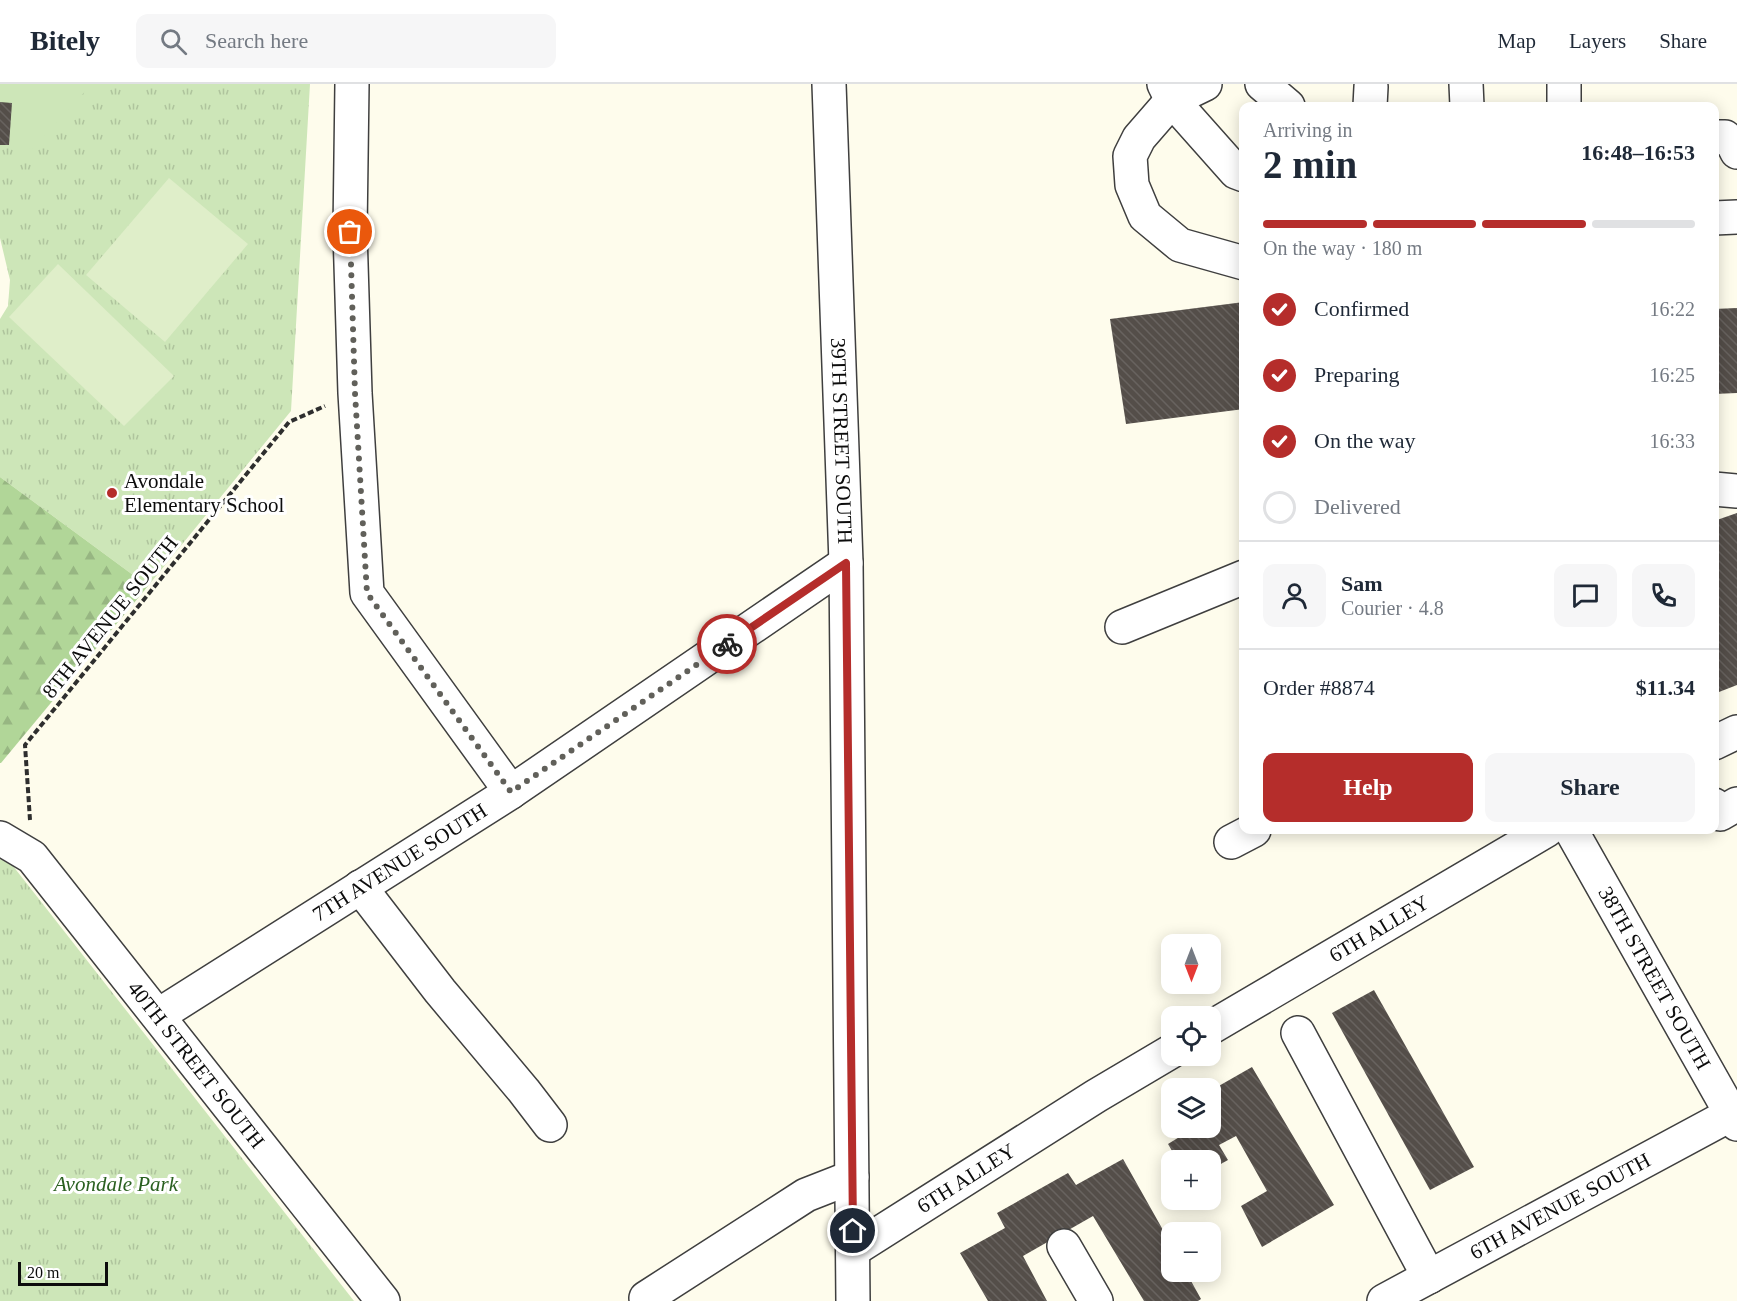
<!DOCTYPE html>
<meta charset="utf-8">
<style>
:root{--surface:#fff;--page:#f6f6f7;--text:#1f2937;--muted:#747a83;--line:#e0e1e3;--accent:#b52d2b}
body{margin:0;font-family:"Times New Roman",serif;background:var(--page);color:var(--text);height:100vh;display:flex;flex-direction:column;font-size:22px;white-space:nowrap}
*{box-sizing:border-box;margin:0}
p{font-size:20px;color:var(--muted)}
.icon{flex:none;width:33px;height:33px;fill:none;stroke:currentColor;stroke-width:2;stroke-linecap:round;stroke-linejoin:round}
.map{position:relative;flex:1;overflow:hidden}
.sheet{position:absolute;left:1239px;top:18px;width:480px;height:732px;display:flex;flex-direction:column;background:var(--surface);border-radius:12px;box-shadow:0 3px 15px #0003}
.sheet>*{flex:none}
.needle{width:39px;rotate:180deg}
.buttons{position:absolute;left:1161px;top:850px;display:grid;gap:12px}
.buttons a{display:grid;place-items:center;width:60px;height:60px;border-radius:12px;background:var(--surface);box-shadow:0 3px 15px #0003;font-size:30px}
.scale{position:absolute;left:18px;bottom:15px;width:90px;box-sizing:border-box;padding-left:6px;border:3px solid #0c0c0c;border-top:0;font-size:16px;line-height:21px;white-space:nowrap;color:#0c0c0c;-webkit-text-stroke:4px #fff;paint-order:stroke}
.pin{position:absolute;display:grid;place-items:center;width:51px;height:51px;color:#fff;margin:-26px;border:3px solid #fff;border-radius:50%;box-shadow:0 2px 6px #0007}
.courier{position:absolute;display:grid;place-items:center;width:60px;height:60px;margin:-30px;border:4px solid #b52d2b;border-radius:50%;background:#fff;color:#222;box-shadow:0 2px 8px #0007}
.headline em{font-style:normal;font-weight:700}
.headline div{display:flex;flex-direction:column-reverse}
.headline{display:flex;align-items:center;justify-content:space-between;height:102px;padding:0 24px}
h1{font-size:39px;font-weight:700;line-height:45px}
.bar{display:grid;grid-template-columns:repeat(4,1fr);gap:9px 6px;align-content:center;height:72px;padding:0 24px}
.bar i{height:8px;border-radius:4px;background:var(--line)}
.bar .selected{background:var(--accent)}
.bar p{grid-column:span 4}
.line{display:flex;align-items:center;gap:15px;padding:0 24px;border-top:2px solid var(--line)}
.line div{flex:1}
.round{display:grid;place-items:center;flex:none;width:63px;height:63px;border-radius:12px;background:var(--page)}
ol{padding:0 24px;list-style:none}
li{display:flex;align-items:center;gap:18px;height:66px}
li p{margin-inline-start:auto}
li .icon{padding:6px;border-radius:50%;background:var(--accent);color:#fff;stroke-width:4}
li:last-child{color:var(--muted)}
li i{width:33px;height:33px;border:3px solid var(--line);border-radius:50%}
.button{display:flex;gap:12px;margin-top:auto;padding:12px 24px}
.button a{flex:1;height:69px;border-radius:12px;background:var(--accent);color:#fff;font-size:24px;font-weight:700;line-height:69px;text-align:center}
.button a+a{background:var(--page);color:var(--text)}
header{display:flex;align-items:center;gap:36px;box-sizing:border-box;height:84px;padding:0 30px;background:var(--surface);border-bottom:2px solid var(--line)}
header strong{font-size:28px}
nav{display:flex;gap:33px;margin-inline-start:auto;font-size:21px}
.search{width:420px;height:54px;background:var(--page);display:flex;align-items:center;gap:15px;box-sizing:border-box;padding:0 21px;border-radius:12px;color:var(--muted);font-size:22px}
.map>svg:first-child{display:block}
</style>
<header>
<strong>Bitely</strong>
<div class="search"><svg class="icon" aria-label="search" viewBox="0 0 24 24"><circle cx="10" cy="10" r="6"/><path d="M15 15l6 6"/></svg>Search here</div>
<nav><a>Map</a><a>Layers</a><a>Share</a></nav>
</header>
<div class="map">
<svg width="1737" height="1217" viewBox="0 0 1737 1217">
<defs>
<pattern id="grass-tufts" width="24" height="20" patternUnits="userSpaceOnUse" patternTransform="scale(1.5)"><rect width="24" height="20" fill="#cde6b8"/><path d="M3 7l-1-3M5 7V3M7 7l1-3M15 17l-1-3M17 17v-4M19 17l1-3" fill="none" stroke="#afc49d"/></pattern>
<pattern id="forest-firs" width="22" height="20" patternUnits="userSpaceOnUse" patternTransform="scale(1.5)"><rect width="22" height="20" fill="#b1d698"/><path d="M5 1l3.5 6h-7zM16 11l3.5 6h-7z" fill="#97b682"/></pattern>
<pattern id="building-back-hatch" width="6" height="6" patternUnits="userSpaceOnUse" patternTransform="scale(1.5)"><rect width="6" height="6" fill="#544e49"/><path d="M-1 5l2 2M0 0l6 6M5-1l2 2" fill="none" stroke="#68635f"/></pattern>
</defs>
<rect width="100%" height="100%" fill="#fefcec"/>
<g fill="url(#grass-tufts)">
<polygon points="0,0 310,0 291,327 148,502 0,393 0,235 8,222 10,196 0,154"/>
<polygon points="0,775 13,782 354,1217 0,1217"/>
</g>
<polygon fill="url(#forest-firs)" points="0,393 148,502 1,679 0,679"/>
<polygon fill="#cde6b8" points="0,0 92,0 32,65 0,61"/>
<g fill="#dfeec9">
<polygon points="169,94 248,160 165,258 86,191"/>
<polygon points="58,180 174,292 124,342 9,233"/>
</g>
<g fill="url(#building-back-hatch)">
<polygon points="0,18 12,19 9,61 0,61"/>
<polygon points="1244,218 1244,325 1126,340 1110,235"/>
<polygon points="1737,224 1737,309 1714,310 1714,225"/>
<polygon points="1737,429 1737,601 1719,608 1714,595 1714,437"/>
<polygon points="1374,906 1474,1083 1430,1106 1332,929"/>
<polygon points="1252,983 1334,1121 1262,1163 1241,1122 1267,1107 1236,1052 1219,1061 1228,1076 1210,1086 1210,1077 1178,1077 1168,1060 1194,1044 1210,1044 1210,1007"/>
<polygon points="1123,1075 1172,1162 1172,1188 1186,1188 1201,1215 1198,1217 1144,1217 1093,1132 1023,1172 1047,1217 988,1217 960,1169 1005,1144 997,1129 1068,1089 1076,1101"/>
</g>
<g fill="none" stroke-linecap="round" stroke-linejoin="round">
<defs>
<g id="minor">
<polyline points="352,0 350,148 355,309 367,509 511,708"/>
<path id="s1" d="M829,0L846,479L853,1217"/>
<polyline points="1164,0 1172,16 1236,88 1244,91"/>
<polyline points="1205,0 1172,16 1139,54 1130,72 1132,101 1145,132 1180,161 1244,179"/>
<polyline points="1262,0 1288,22"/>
<polyline points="1466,0 1467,22"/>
<polyline points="1564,0 1564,22"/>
<polyline points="1370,22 1371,3"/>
<polyline points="1714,53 1725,53 1733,60 1737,68"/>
<polyline points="1714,134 1737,133"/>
<polyline points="1714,405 1737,407"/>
<polyline points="1122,543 1244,493"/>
<polyline points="1714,659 1737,648"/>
<polyline points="1714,721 1720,730 1737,720"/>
<path id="s2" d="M1571,746L1737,1040"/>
<path id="s3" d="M0,754L32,773L383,1217"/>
<polyline points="1231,758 1254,746"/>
<polyline points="360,803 440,907 524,1007 550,1041"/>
<path id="s4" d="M159,931L511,708L846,479"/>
<path id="s5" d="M1210,944L1547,746"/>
<polyline points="1298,949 1429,1193"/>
<polyline points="1064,1162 1096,1217"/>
<path id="s6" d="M853,1166L1096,1012L1172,967"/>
<polyline points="646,1214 806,1111 852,1093"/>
<path id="s7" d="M1384,1217L1737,1027"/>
</g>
</defs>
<use href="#minor" stroke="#3f3f3f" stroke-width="36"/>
<polyline stroke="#2e2e2e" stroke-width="4" stroke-dasharray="6 3" stroke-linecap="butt" points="30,736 25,661 289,338 325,322"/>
<use href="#minor" stroke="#fff" stroke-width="33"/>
</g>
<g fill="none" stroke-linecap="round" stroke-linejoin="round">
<polyline stroke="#61605a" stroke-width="6" stroke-dasharray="0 10.8" points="350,148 355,309 367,509 511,708 727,560"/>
<polyline stroke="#b52d2b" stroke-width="8" points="727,560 846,479 853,1147"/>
</g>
<circle fill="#b52d2b" stroke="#fff" stroke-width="2" cx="112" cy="409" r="6"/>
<g text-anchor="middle" stroke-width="6" stroke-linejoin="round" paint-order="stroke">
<g font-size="21" fill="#0c0c0c" stroke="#fff">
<text dy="7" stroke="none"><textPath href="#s1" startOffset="357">39TH STREET SOUTH</textPath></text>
<text transform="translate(110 533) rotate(-51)" y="7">8TH AVENUE SOUTH</text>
<text dy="7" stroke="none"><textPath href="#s4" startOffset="285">7TH AVENUE SOUTH</textPath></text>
<text dy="7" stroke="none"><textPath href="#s5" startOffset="196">6TH ALLEY</textPath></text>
<text dy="7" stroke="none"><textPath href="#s2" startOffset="170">38TH STREET SOUTH</textPath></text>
<text dy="7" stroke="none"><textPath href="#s3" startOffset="302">40TH STREET SOUTH</textPath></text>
<text dy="7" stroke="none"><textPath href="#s6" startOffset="134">6TH ALLEY</textPath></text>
<text dy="7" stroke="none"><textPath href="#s7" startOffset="200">6TH AVENUE SOUTH</textPath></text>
</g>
<g font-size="21" fill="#0c0c0c" stroke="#fff" text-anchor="start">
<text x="124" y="404">Avondale<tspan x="124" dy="24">Elementary School</tspan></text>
</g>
<g font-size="21" font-style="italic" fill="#2a6020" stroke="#fff">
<text x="116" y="1107">Avondale Park</text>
</g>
</g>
</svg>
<div class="buttons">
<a><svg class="needle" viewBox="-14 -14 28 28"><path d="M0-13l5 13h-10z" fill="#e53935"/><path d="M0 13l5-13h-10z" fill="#747a83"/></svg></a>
<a><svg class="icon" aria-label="locate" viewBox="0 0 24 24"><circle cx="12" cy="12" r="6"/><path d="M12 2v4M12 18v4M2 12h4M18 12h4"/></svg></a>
<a><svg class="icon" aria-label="layers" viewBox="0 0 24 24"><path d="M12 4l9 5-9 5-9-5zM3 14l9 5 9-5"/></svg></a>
<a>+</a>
<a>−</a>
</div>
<div class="scale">20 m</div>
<div class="pin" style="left:350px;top:148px;background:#ea580c"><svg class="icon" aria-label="bag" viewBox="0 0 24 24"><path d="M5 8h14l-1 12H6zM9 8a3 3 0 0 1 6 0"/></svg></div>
<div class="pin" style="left:853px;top:1147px;background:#1f2937"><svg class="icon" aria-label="home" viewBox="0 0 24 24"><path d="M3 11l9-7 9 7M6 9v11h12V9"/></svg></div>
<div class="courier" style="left:727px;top:560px"><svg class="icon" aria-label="bike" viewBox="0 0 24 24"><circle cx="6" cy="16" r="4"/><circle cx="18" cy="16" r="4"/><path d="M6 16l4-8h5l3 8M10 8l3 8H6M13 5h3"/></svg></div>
<section class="sheet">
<div class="headline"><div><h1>2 min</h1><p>Arriving in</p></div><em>16:48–16:53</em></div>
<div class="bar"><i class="selected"></i><i class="selected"></i><i class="selected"></i><i></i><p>On the way · 180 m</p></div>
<ol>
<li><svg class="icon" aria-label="check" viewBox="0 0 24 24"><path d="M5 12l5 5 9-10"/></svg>Confirmed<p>16:22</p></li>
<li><svg class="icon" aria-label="check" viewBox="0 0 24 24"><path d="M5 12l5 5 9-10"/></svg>Preparing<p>16:25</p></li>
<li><svg class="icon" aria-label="check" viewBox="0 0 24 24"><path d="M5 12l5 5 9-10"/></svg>On the way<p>16:33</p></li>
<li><i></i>Delivered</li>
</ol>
<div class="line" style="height:108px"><a class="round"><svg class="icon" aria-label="person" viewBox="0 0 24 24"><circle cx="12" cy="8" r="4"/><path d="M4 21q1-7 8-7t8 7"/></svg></a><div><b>Sam</b><p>Courier · 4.8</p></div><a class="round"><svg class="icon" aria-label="chat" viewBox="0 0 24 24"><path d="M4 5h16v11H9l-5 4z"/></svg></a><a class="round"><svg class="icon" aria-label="phone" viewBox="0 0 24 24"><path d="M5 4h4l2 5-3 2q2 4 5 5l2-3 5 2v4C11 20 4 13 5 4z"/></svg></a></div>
<div class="line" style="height:78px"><div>Order #8874</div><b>$11.34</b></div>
<div class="button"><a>Help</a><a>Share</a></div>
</section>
</div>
